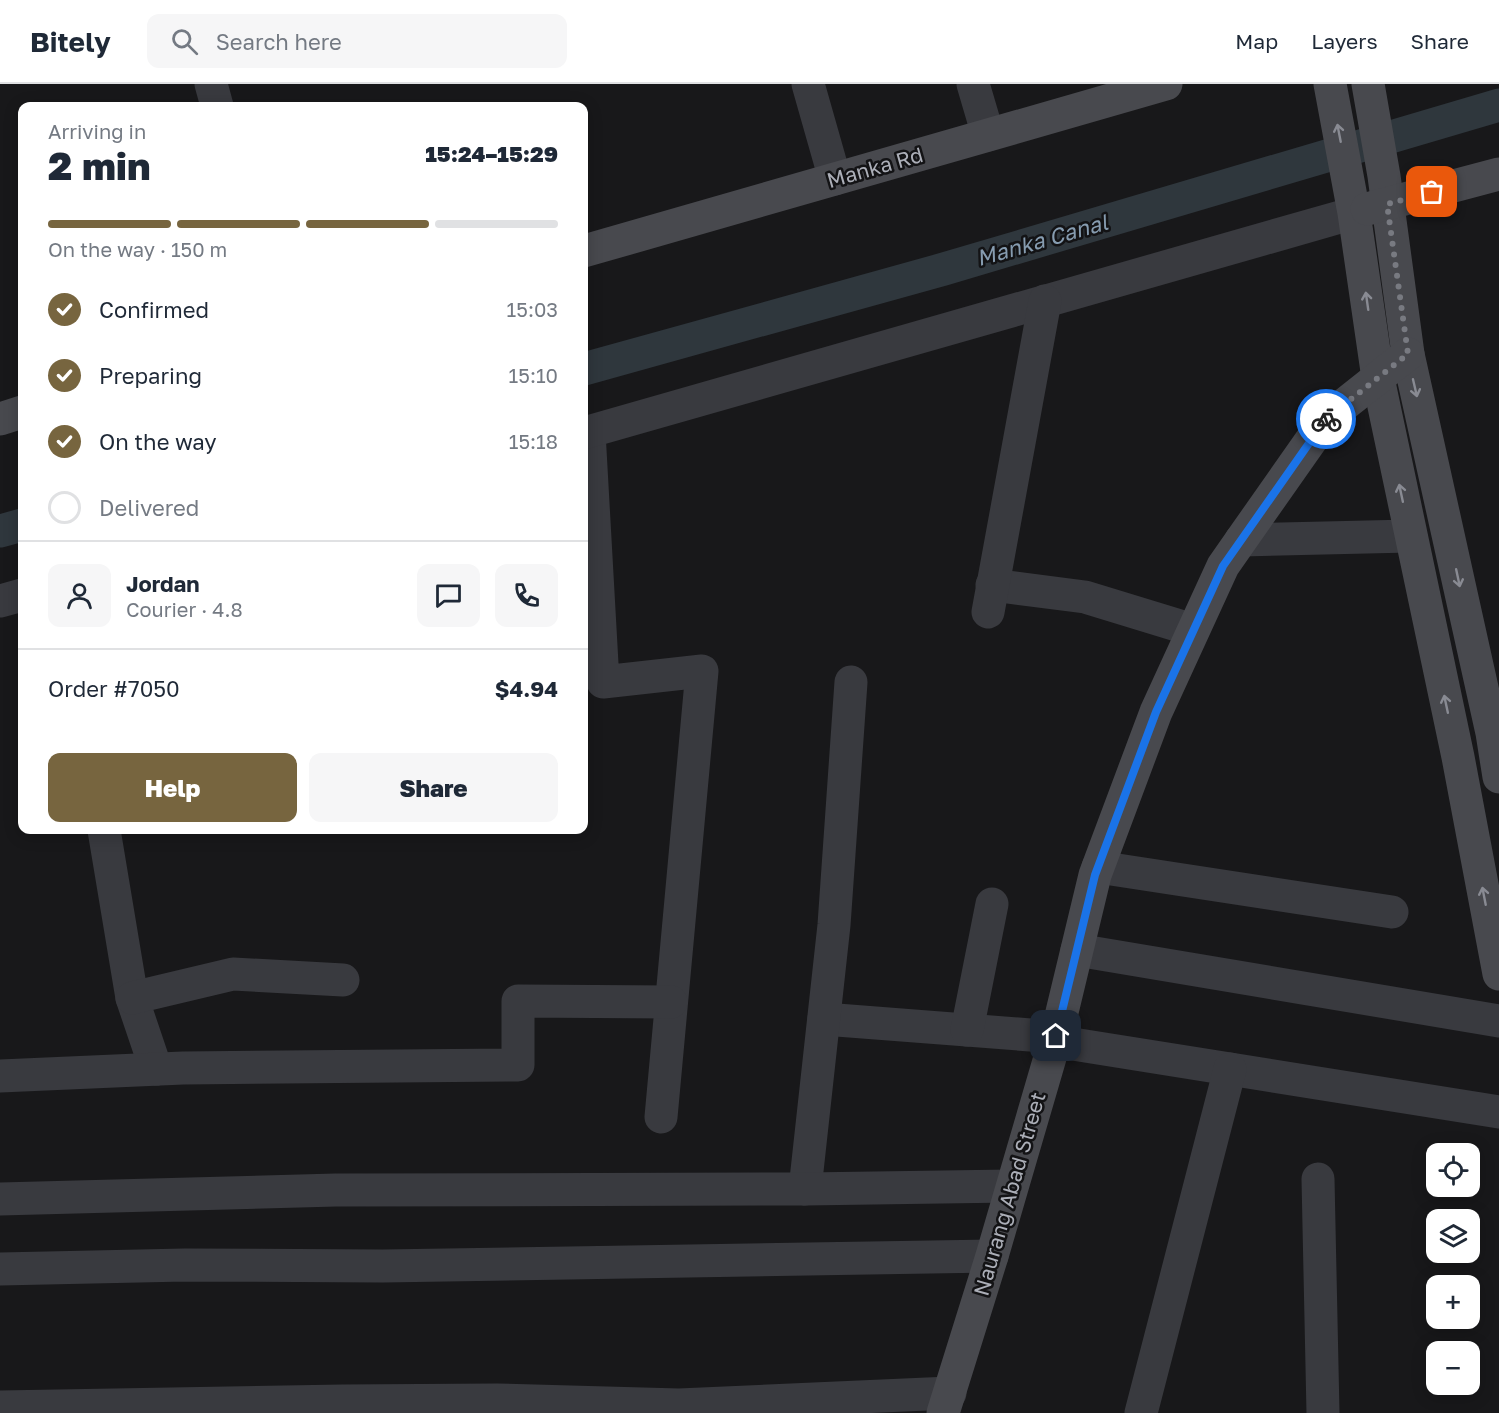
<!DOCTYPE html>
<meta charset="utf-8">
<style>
:root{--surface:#fff;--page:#f6f6f7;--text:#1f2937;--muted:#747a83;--line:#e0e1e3;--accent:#77653f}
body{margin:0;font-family:"Golos Text",sans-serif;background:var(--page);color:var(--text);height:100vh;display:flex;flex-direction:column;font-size:22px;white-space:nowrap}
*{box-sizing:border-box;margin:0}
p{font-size:20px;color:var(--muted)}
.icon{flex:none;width:33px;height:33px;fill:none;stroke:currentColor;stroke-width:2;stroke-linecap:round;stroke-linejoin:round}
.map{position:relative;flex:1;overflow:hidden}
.panel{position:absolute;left:18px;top:18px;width:570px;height:732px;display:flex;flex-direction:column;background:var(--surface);border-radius:12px;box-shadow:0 3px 15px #0003}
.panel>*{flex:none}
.tools{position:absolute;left:1426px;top:1059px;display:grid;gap:12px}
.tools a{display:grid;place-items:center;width:54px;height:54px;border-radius:12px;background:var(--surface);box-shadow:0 3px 15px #0003;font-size:30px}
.pin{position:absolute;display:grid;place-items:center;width:51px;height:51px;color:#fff;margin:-26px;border-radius:12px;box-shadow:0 3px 9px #0006}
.courier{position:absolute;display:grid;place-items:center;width:60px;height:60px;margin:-30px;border:4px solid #1a73e8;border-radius:50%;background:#fff;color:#222;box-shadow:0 2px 8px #0007}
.head em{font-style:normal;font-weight:800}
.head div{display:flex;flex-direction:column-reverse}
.head{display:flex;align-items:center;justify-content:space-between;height:102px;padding:0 30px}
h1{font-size:39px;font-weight:800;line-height:45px}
.bar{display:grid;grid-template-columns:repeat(4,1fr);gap:9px 6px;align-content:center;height:72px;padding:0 30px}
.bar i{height:8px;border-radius:4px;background:var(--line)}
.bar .current{background:var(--accent)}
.bar p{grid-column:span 4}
.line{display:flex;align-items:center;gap:15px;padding:0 30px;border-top:2px solid var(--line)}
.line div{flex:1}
.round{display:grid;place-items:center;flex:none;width:63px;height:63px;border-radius:12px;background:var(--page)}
ol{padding:0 30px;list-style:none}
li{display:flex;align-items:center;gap:18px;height:66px}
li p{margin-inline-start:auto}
li .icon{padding:6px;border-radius:50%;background:var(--accent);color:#fff;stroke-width:4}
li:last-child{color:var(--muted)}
li i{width:33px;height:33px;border:3px solid var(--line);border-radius:50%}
.button{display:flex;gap:12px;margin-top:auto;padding:12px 30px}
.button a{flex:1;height:69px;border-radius:12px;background:var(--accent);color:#fff;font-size:24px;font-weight:800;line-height:69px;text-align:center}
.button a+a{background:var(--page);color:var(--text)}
header{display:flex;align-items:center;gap:36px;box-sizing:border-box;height:84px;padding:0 30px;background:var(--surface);border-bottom:2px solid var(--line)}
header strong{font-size:28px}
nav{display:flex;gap:33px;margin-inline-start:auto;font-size:21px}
.search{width:420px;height:54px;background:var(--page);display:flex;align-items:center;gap:15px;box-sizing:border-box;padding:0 21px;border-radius:12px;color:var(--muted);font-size:22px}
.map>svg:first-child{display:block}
</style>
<header>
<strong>Bitely</strong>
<div class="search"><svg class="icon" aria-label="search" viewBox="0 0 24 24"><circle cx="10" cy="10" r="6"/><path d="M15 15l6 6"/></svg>Search here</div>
<nav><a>Map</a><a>Layers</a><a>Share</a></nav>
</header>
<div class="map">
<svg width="1499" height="1329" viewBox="0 0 1499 1329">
<rect width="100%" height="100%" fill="#18181a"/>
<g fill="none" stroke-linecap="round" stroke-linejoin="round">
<g stroke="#2f373d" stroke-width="33">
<polyline points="584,285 944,185 1499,21"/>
<polyline points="0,447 22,441"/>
</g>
<g stroke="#393a3f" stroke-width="33">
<polyline points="211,0 217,22"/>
<polyline points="808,0 835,95"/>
<polyline points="973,0 988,51"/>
<polyline points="589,348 603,598 702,587 661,1033"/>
<polyline points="584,349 1354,129"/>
<polyline points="1241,456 1410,452"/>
<polyline points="992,501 1085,513 1193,546"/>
<polyline points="0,517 22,511"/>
<polyline points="988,528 1045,217"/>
<polyline points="104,746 132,914 156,985"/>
<polyline points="1098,783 1392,828"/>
<polyline points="1077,866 1499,937"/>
<polyline points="132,914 233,890 343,896"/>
<polyline points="824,935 1056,953"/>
<polyline points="967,946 992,820"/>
<polyline points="1054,957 1499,1028"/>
<polyline points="0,992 183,984 518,981 518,917 671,918"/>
<polyline points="1318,1095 1323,1329"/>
<polyline points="805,1105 834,841 851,598"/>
<polyline points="0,1115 336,1106 805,1105 1011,1102"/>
<polyline points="0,1185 185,1181 383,1182 992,1172"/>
<polyline points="0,1323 343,1317 497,1316 679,1321 950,1309"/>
<polyline points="1141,1329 1230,985"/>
</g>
<g stroke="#48494e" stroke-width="33">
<polyline points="1330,0 1354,129 1378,294 1458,673 1499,890"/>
<polyline points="1368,0 1384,92 1408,270 1492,649 1499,693"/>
<polyline points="1367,125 1499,90"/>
<polyline points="584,167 1166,0"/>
<polyline points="0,335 22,328"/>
<polyline points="943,1329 992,1172 1056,953 1095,791 1156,628 1223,482 1246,449 1326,335 1408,270"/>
</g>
</g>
<defs><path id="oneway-shaft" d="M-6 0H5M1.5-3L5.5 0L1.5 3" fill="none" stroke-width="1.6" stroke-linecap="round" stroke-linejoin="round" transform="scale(1.5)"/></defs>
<g stroke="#898b93">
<use href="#oneway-shaft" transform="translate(1339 49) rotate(-101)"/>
<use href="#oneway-shaft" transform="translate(1367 217) rotate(-98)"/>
<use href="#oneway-shaft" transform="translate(1415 304) rotate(77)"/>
<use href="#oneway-shaft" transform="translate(1401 409) rotate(-102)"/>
<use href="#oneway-shaft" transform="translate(1458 494) rotate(78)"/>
<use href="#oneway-shaft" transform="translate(1446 620) rotate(-102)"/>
<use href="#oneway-shaft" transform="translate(1484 812) rotate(-101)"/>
</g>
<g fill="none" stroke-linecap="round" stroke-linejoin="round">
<polyline stroke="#787a81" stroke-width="6" stroke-dasharray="0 10.8" points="1326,335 1408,270 1387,120 1432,108"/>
<polyline stroke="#1a73e8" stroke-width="8" points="1056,952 1095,791 1156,628 1223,482 1326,335"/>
</g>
<g text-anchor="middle" stroke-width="5" stroke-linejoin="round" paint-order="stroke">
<g font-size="21" fill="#acafb8" stroke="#131315">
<text transform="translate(875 84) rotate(-16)" y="7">Manka Rd</text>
<text transform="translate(1010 1110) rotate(-74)" y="7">Naurang Abad Street</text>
</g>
<g font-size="22" font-style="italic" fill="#869cb0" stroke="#131315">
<text transform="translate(1042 156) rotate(-16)" y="8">Manka Canal</text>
</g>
</g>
</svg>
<div class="tools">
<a><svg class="icon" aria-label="locate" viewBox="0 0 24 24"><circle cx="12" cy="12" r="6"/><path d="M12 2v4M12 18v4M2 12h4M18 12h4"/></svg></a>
<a><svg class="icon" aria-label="layers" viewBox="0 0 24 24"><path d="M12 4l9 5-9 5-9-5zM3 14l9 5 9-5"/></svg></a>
<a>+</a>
<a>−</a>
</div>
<div class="pin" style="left:1432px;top:108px;background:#ea580c"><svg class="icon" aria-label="bag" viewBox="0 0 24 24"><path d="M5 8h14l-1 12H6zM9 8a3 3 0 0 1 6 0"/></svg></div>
<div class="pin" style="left:1056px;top:952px;background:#1f2937"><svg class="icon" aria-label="home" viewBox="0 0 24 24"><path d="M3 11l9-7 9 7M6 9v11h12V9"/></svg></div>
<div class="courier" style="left:1326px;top:335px"><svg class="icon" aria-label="bike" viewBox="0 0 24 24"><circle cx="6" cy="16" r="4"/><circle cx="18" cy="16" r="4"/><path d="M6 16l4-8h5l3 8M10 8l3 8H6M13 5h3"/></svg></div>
<section class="panel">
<div class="head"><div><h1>2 min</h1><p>Arriving in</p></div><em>15:24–15:29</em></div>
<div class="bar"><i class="current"></i><i class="current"></i><i class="current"></i><i></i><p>On the way · 150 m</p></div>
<ol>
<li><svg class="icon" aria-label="check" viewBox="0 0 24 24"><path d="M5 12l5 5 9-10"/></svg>Confirmed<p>15:03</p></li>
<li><svg class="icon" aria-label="check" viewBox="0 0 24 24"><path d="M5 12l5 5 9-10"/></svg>Preparing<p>15:10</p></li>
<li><svg class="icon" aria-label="check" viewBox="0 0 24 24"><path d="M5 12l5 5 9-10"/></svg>On the way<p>15:18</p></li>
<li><i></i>Delivered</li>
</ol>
<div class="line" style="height:108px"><a class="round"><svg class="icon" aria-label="person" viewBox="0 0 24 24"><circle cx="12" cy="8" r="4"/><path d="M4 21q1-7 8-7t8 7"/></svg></a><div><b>Jordan</b><p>Courier · 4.8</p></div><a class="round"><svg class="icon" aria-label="chat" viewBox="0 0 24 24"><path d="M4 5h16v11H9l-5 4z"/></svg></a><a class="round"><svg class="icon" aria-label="phone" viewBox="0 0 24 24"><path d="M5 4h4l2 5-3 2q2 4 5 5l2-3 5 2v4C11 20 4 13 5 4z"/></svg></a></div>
<div class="line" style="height:78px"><div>Order #7050</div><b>$4.94</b></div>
<div class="button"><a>Help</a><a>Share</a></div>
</section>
</div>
